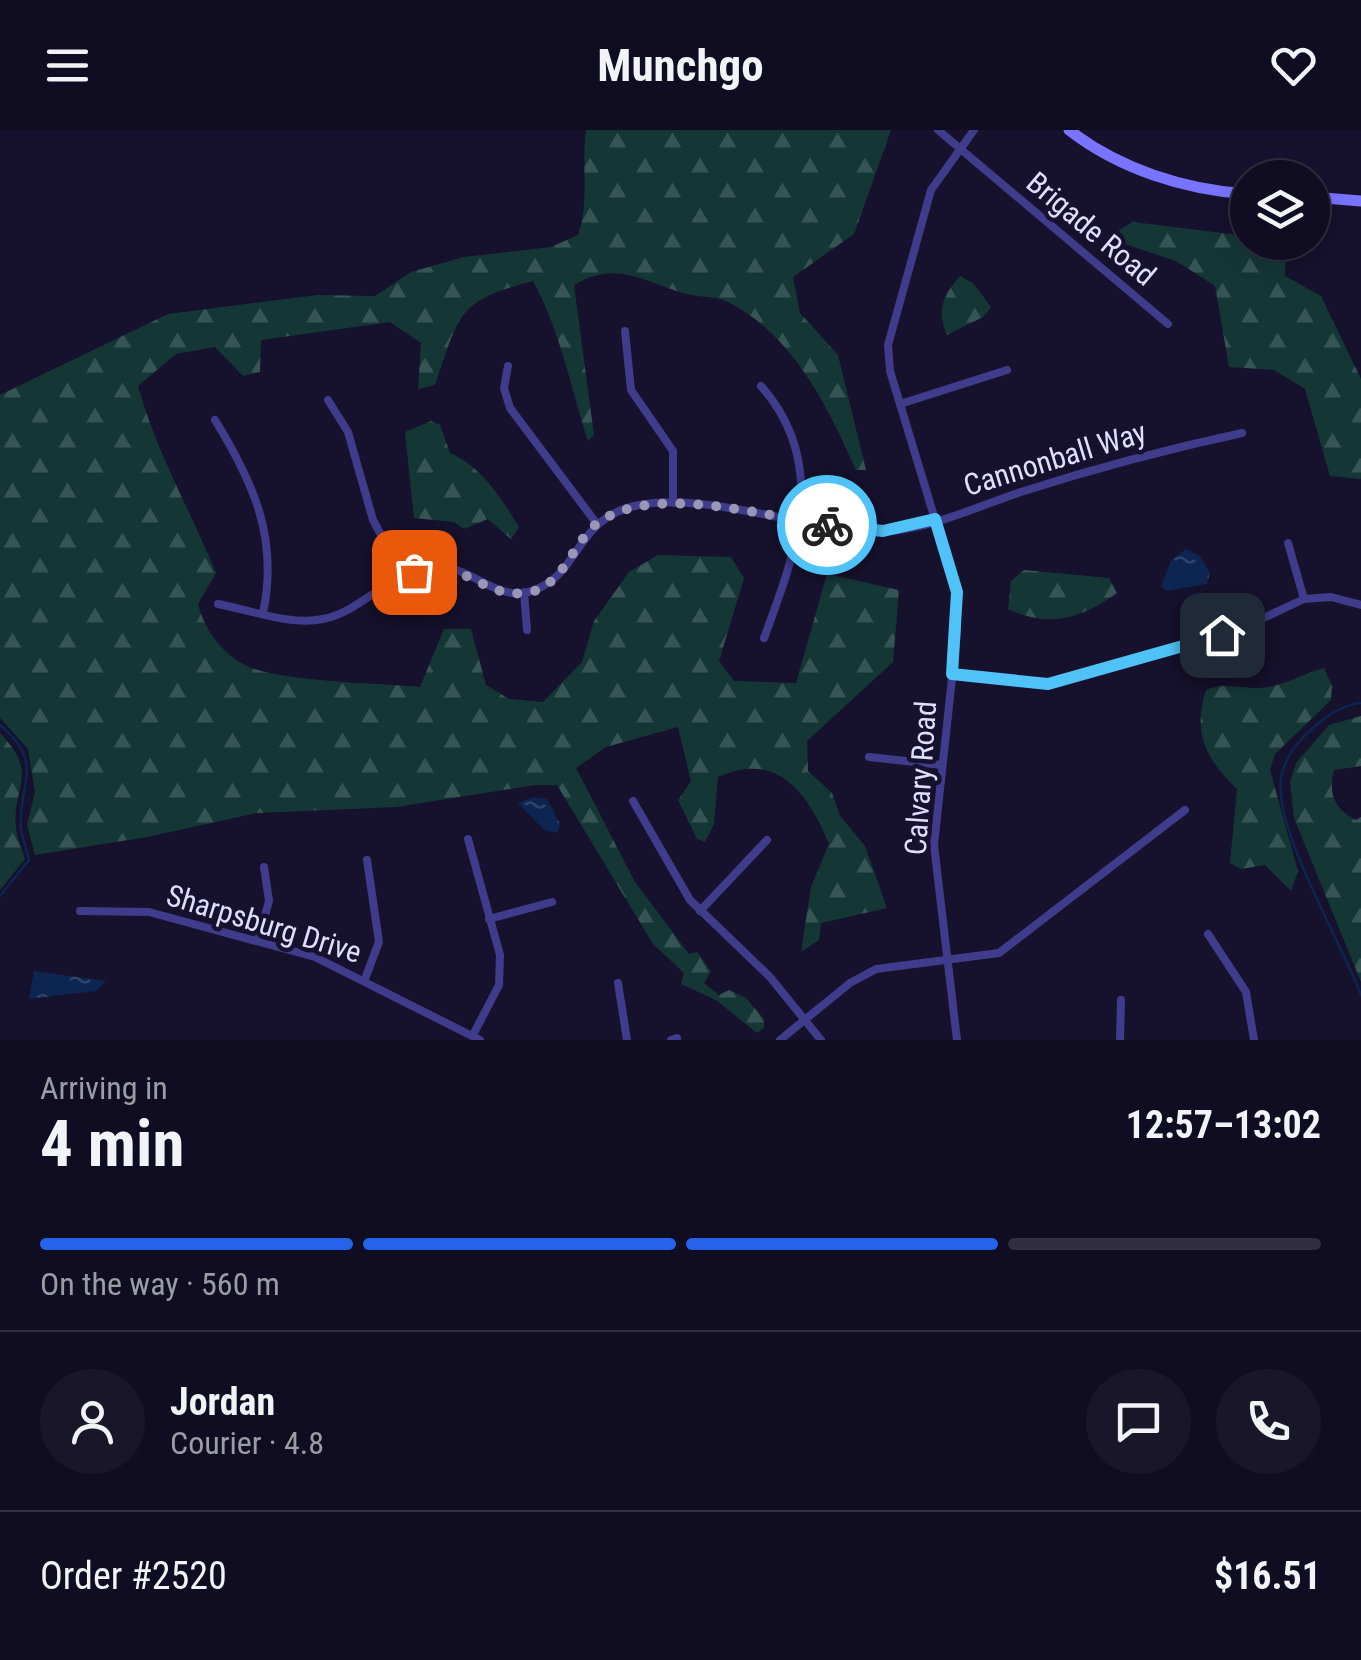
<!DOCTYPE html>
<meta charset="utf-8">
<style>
:root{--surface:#100d22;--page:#19162a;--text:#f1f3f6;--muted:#9c9ca5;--line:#302d40;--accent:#2563eb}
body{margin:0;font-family:"Roboto Condensed",sans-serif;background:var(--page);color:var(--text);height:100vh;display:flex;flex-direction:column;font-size:38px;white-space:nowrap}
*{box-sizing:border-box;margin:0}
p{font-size:32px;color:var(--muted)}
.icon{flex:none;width:55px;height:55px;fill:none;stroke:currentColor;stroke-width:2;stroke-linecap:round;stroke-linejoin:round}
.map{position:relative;height:910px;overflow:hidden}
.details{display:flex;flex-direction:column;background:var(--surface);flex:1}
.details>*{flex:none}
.controls{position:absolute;left:1230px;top:30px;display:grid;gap:20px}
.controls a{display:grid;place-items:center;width:100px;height:100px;border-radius:50%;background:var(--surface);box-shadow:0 5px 25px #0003,0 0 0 2px var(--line);font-size:50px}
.pin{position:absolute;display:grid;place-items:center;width:85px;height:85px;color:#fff;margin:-42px;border-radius:20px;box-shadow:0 5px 15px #0006}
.courier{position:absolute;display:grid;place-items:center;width:100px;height:100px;margin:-50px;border:8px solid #4fc3f7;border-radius:50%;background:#fff;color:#222;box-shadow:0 2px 12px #0007}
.overview em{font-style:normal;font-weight:700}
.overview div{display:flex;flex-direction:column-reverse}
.overview{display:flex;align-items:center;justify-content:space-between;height:170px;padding:0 40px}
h1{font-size:65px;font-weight:700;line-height:75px}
.bar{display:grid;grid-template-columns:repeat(4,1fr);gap:15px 10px;align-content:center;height:120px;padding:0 40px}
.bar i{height:12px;border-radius:8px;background:var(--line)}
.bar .selected{background:var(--accent)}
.bar p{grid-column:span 4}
.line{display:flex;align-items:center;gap:25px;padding:0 40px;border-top:2px solid var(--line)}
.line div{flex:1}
.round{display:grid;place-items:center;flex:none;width:105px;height:105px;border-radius:52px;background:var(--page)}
header{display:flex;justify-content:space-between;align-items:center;height:130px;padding:0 40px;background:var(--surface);font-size:45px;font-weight:700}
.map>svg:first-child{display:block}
</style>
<header><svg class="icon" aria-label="menu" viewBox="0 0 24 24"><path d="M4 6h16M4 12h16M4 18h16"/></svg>Munchgo<svg class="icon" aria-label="heart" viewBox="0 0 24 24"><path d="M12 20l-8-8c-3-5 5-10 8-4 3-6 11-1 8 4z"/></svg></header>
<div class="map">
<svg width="1361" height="910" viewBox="0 0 1361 910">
<defs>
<pattern id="forest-firs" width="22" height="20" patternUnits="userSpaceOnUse" patternTransform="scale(2.5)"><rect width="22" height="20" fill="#143736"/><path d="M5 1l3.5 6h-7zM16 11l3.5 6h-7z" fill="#365454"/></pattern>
<pattern id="water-ripples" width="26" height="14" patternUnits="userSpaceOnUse" patternTransform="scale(2.5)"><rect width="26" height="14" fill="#0c2551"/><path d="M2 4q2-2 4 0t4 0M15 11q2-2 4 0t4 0" fill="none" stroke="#2f446b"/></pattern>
</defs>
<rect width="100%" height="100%" fill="#16112d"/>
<g fill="url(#forest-firs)">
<path d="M586,0H891L854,104L793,147L800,183L838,225L866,340H856C828,277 793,205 728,172C715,165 697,168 683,163C642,151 617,130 574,155L594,305L588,311C570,255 561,203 533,151C456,171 460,184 435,255L418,259L421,213L390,192L261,210L260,242L243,246L215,217L176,224L138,256C156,321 190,380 216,443L198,474C204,498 220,521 243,534C274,552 380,553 420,557L444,499H471L486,555L509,569L543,572L582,532L594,491L629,442L658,425L731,427L744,448L719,531L734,551L796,553L827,444L899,460L893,532L807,611L808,641L832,663L840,686L865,716L887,778L821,793L819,810L801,822L811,757L829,714C808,663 777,620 718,647L714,694L705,712L697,709L678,670L691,651L678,597L606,617L576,638L635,752L689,824L697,822L711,841L704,853L719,865L729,860L746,868L764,889V898L757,903L716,870L681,854L684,843L653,814L557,655H535L396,677L257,683L147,707L35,725L27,695L35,662L28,619L0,588V265L168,184L318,165L375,166L411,142L464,127L551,117L578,105C590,72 581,35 586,0Z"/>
<polygon points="1133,92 1247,106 1248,112 1286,113 1285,146 1321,166 1361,249 1361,349 1330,346 1305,259 1274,240 1229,237 1215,156 1176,131 1125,114 1119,100"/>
<path d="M960,146L973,153L991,177L983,187L947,205C936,181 943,165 960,146Z"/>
<path d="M431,291L440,295L450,323C482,337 501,368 519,397L511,409L488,389L464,399L454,392L414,388L405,302Z"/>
<path d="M1024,440L1109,448L1117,463C1081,489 1049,498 1008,479L1011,451Z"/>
<path d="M1324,538L1332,556L1331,570L1275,624L1270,640L1298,741L1291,761L1265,735L1241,739L1230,733L1237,659C1206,629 1192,603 1206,560C1226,551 1241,559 1261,558C1281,557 1305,543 1324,538Z"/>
<path d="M1361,586V636L1334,640C1328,663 1334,679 1356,690L1361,687V852L1294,688L1290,652L1296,633L1329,595Z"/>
<path d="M0,603C41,646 11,655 16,699C17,708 22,720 25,729L0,760Z"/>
</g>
<g fill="url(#water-ripples)">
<polygon points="1186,419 1200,426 1210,443 1207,454 1166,461 1161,456 1172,429"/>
<polygon points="534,667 547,669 560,694 557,703 544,700 518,673"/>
<polygon points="34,841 106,851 96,861 29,869"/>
</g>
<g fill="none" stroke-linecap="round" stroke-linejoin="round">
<g stroke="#0c2551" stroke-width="2.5">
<path d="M1361,573C1344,574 1326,586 1314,597C1298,611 1285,626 1281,648C1274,701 1341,811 1361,865"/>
<path d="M0,595C47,634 17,656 21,699C22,709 27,720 29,730L0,766"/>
</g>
<g stroke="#403c8c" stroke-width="8">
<polyline points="938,0 1168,194"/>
<polyline points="625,201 631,260 673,321 673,373"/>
<polyline points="508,236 504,258 510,278 597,394"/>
<path d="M761,256C830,334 796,422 764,508"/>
<polyline points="328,270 348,302 373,390 403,445"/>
<polyline points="900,274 1007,240"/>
<path d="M215,290C253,352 279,408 263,483"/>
<polyline points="1288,413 1304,469"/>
<polyline points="524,462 527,500"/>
<path d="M218,474C250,480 291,496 323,489C364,481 393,437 438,437C475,437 498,476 537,459C581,441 576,387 639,375C707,361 812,403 886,401C931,399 981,375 1024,361C1096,338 1168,319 1242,303"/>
<polyline points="952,543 1048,554 1238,500 1304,469 1331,467 1361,475"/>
<polyline points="869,627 942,635"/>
<polyline points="633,671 690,770 770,847 821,910"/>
<polyline points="468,709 500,825 499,855 473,905"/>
<polyline points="80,781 149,782 315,827 480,910"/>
<polyline points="700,781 767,710"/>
<polyline points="489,789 552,772"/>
<polyline points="1208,804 1246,862 1254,910"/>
<polyline points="258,810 269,771 264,737"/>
<polyline points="365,849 379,812 367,730"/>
<polyline points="618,853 627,910"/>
<polyline points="671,910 677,908"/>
<polyline points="780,910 850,853 876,839 999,823 1185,680"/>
<polyline points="957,910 934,715 957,502 957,462 890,241 888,215 931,60 974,0"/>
<polyline points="1120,910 1121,870"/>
</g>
<g stroke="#7974ff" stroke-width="11">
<path d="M1069,0C1119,39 1185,60 1248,64"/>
<polyline points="1312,67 1361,71"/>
</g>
</g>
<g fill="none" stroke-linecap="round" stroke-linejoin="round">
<path stroke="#9a96b6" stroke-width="10" stroke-dasharray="0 18" d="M414,442C469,427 483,472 531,462C563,454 572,416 594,396C647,351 763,386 827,395"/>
<polyline stroke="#4fc3f7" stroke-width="12" points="827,395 883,401 935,389 957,462 952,544 1048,554 1222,505"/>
</g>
<g text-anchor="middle" stroke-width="9" stroke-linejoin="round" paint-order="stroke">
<g font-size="30" fill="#e1ddff" stroke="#16112d">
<text transform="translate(1091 99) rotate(40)" y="10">Brigade Road</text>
<text transform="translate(1055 329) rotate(-17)" y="10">Cannonball Way</text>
<text transform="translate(921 648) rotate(-86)" y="10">Calvary Road</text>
<text transform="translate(264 794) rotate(17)" y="10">Sharpsburg Drive</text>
</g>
</g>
</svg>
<div class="controls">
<a><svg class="icon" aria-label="layers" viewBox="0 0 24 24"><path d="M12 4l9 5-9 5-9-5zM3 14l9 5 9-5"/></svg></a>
</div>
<div class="pin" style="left:414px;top:442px;background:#ea580c"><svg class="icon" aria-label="bag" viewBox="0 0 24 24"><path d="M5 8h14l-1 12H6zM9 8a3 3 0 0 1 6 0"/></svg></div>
<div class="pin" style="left:1222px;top:505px;background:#1f2937"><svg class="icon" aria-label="home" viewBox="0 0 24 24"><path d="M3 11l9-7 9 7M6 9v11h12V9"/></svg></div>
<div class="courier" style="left:827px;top:395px"><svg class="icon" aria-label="bike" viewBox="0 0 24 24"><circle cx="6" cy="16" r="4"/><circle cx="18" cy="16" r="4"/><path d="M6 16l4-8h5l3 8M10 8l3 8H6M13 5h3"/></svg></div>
</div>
<section class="details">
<div class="overview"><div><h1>4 min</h1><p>Arriving in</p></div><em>12:57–13:02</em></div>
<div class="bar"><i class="selected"></i><i class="selected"></i><i class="selected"></i><i></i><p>On the way · 560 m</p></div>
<div class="line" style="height:180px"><a class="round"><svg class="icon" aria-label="person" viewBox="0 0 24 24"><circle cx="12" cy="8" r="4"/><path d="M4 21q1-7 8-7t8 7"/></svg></a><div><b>Jordan</b><p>Courier · 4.8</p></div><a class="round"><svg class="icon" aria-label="chat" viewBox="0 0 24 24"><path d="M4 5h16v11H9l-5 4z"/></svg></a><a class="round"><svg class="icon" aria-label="phone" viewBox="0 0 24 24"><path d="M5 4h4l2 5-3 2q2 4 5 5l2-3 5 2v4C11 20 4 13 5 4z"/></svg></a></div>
<div class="line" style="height:130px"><div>Order #2520</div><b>$16.51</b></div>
</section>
